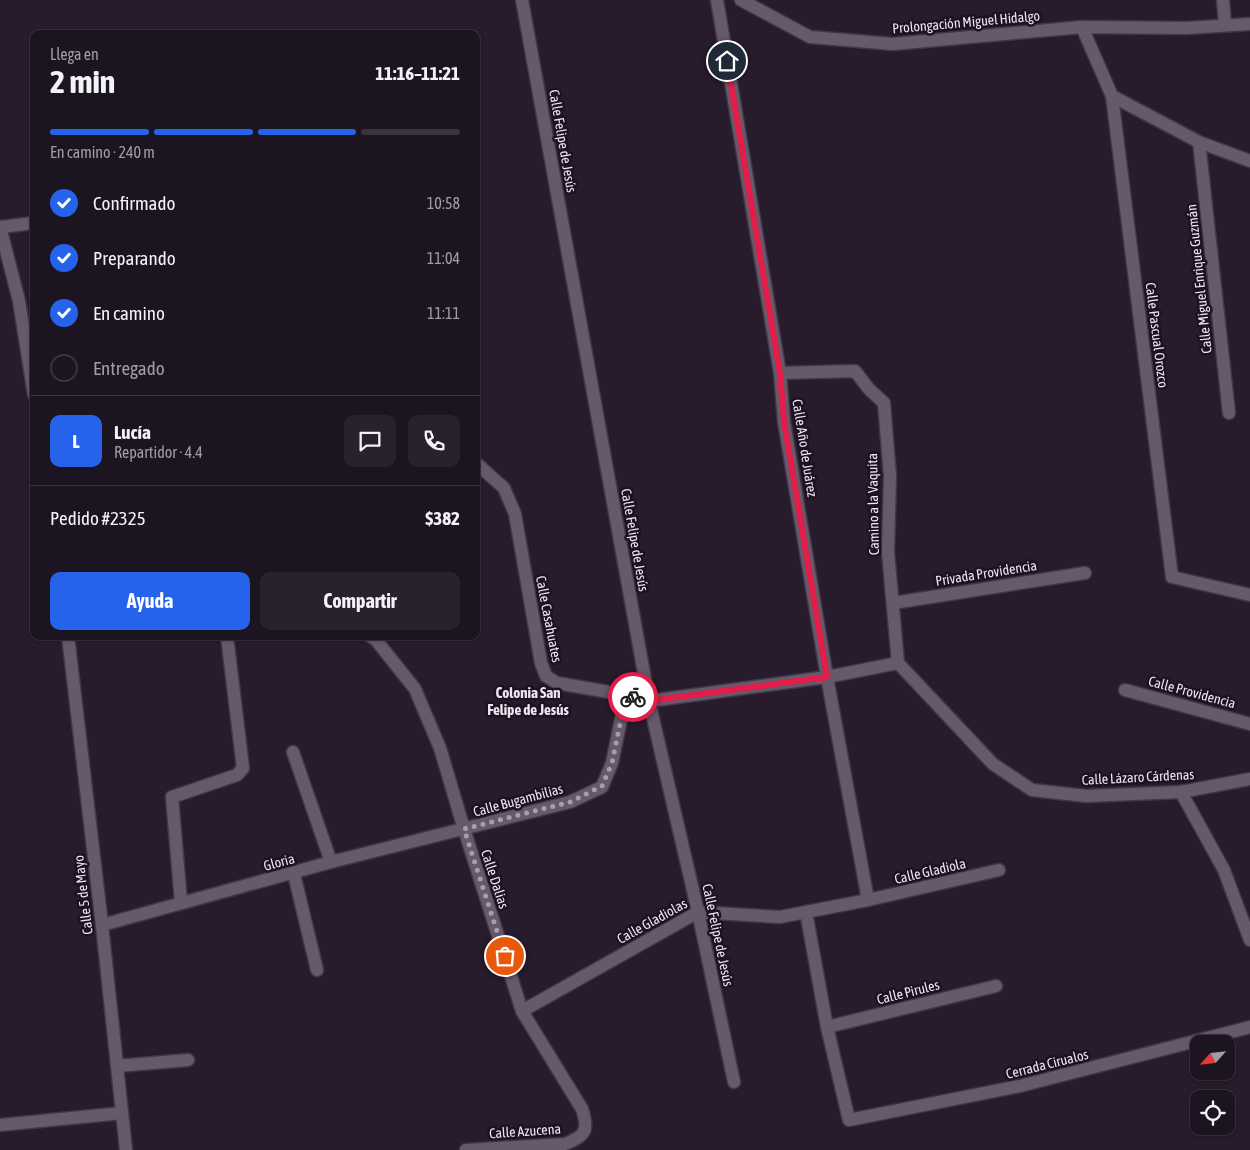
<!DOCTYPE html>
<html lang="es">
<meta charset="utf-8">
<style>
:root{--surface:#1d1421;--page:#2a212e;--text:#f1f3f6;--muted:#a09ea5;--line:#3b333f;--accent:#2563eb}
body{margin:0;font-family:"Asap Condensed",sans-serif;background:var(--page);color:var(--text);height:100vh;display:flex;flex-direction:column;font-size:19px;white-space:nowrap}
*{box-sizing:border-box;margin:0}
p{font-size:16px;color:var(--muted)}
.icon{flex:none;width:28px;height:28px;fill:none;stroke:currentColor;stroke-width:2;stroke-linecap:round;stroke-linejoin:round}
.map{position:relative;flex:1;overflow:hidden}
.drawer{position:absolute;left:30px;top:30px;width:450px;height:610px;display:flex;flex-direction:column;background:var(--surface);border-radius:10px;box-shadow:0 1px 4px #0004,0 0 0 1px var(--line)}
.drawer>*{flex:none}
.needle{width:32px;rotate:243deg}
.fabs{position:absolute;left:1190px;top:1035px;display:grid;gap:10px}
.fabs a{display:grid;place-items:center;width:45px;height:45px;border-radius:10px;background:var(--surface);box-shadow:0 1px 4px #0004,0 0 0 1px var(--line);font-size:25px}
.pin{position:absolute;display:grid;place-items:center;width:42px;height:42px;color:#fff;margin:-21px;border:2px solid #fff;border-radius:50%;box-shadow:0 1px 5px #0007}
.courier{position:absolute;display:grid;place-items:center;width:50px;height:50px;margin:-25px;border:4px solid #e11d48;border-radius:50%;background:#fff;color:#222;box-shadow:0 1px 6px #0007}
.headline em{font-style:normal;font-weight:700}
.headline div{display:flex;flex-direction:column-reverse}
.headline{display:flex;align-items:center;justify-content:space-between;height:85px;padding:0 20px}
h1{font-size:32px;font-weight:700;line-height:38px}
.bar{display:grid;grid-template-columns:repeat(4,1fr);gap:8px 5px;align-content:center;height:60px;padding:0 20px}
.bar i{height:6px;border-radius:4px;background:var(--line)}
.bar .current{background:var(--accent)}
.bar p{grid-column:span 4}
.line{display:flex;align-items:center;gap:12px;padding:0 20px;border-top:1px solid var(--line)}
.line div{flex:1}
.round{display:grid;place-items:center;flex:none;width:52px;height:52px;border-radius:10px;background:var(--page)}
ol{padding:0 20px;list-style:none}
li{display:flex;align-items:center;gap:15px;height:55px}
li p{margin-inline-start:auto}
li .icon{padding:5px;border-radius:50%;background:var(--accent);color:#fff;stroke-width:4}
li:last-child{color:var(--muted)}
li i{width:28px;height:28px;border:2px solid var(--line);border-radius:50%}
.cta{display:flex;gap:10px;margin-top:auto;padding:10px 20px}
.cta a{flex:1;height:58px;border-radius:10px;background:var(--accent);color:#fff;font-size:20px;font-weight:700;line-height:58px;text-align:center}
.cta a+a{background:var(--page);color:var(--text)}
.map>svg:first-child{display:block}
</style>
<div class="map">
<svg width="1250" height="1150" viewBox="0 0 1250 1150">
<rect width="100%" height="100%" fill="#271b2c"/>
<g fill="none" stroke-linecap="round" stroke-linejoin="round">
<defs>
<g id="minor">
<polyline points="522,0 649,701 698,912 734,1082"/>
<polyline points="717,0 780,373 784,422 827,677 868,900"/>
<polyline points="741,0 810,37 893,44 1082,27 1187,28 1250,24"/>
<polyline points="1223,0 1225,25"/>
<polyline points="1082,27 1112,96 1172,577 1250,595"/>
<polyline points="1112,96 1199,142 1250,161"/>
<polyline points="1199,142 1229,413"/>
<polyline points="0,227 19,301 34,395"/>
<polyline points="0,227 34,223"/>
<polyline points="780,373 855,371 869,389 884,403 890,476 888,552 898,663"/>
<polyline points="476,463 504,488 515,514 541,663 546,676 557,683 626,695 649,701 827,677 898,663"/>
<polyline points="893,603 1085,573"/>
<polyline points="68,636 102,925 126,1150"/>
<path d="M370,636L376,640L415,689L440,748L464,829L522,1011L582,1109C589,1130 586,1136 565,1144L466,1150"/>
<polyline points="898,663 993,764 1032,790 1086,796 1181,792 1250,779"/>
<polyline points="1125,690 1250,724"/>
<polyline points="293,752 331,862"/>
<polyline points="1181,792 1224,870 1250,940"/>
<polyline points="294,874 317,970"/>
<polyline points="181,902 172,797 237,775 243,768 227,636"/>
<polyline points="806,912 827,1027 849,1120 1020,1086 1250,1027"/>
<polyline points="102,925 331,862 570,802 602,787 612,763 626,695"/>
<polyline points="522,1011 698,912 780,917 868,900 999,870"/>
<polyline points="827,1027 996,986"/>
<polyline points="117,1066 188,1060"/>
<polyline points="0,1125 122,1113"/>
</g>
</defs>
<use href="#minor" stroke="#413644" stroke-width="15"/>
<use href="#minor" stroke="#67596c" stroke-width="12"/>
</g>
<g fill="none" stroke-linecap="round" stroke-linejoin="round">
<polyline stroke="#a89eab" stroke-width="5" stroke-dasharray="0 9" points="505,956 464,829 570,802 602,786 612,763 626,695 633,697"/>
<polyline stroke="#e11d48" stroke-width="6" points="633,697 649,701 827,677 784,422 780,373 727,61"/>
</g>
<g text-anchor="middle" stroke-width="5" stroke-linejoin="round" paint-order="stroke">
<g font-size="14" fill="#ede5f0" stroke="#1e1222">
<text transform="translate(966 22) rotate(-5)" y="5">Prolongación Miguel Hidalgo</text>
<text transform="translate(563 141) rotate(80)" y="5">Calle Felipe de Jesús</text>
<text transform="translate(1199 279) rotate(-96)" y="5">Calle Miguel Enrique Guzmán</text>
<text transform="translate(1157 335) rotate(83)" y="5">Calle Pascual Orozco</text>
<text transform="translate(805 448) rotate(81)" y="5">Calle Año de Juárez</text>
<text transform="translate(873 504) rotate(-91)" y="5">Camino a la Vaquita</text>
<text transform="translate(635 540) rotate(80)" y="5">Calle Felipe de Jesús</text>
<text transform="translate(986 573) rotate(-9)" y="5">Privada Providencia</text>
<text transform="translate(549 619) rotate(79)" y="5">Calle Casahuates</text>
<text transform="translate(1192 692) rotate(15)" y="5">Calle Providencia</text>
<text transform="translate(1138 777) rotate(-3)" y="5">Calle Lázaro Cárdenas</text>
<text transform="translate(518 800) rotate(-15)" y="5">Calle Bugambilias</text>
<text transform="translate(279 862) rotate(-15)" y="5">Gloria</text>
<text transform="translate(930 871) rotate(-13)" y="5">Calle Gladiola</text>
<text transform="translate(495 879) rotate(72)" y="5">Calle Dalias</text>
<text transform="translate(83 895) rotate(-97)" y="5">Calle 5 de Mayo</text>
<text transform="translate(652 921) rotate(-29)" y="5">Calle Gladiolas</text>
<text transform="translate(718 935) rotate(78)" y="5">Calle Felipe de Jesús</text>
<text transform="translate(908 992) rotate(-14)" y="5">Calle Pirules</text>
<text transform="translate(1047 1064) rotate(-14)" y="5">Cerrada Cirualos</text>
<text transform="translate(525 1131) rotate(-4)" y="5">Calle Azucena</text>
</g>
<g font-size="15" font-weight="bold" fill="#ede5f0" stroke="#1e1222">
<text x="528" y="698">Colonia San<tspan x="528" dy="17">Felipe de Jesús</tspan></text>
</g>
</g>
</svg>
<div class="fabs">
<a><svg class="needle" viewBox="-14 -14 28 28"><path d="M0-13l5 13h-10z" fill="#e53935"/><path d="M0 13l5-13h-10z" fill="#a09ea5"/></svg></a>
<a><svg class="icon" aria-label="locate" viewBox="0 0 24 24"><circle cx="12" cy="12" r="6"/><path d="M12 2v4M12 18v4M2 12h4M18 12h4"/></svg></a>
</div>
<div class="pin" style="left:505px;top:956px;background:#ea580c"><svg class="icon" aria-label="bag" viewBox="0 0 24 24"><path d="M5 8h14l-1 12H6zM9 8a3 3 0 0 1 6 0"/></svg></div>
<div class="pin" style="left:727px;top:61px;background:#1f2937"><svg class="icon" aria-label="home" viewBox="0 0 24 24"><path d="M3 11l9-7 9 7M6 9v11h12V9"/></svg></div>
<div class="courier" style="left:633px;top:697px"><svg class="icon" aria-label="bike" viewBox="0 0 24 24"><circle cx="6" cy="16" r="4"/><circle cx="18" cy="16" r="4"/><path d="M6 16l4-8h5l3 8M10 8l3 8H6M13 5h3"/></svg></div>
<section class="drawer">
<div class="headline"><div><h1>2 min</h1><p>Llega en</p></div><em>11:16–11:21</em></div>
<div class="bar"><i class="current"></i><i class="current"></i><i class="current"></i><i></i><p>En camino · 240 m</p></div>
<ol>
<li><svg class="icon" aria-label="check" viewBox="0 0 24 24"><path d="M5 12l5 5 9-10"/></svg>Confirmado<p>10:58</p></li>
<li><svg class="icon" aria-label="check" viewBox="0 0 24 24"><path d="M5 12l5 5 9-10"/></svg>Preparando<p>11:04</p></li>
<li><svg class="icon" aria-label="check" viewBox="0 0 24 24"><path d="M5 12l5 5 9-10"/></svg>En camino<p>11:11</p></li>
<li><i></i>Entregado</li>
</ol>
<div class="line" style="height:90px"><b class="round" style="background:var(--accent);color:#fff">L</b><div><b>Lucía</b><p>Repartidor · 4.4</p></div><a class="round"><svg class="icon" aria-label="chat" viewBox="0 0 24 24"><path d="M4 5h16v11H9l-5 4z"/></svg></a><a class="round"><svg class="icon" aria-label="phone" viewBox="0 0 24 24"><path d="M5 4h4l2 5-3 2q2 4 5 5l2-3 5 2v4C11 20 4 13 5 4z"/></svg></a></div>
<div class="line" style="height:65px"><div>Pedido #2325</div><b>$382</b></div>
<div class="cta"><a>Ayuda</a><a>Compartir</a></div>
</section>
</div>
